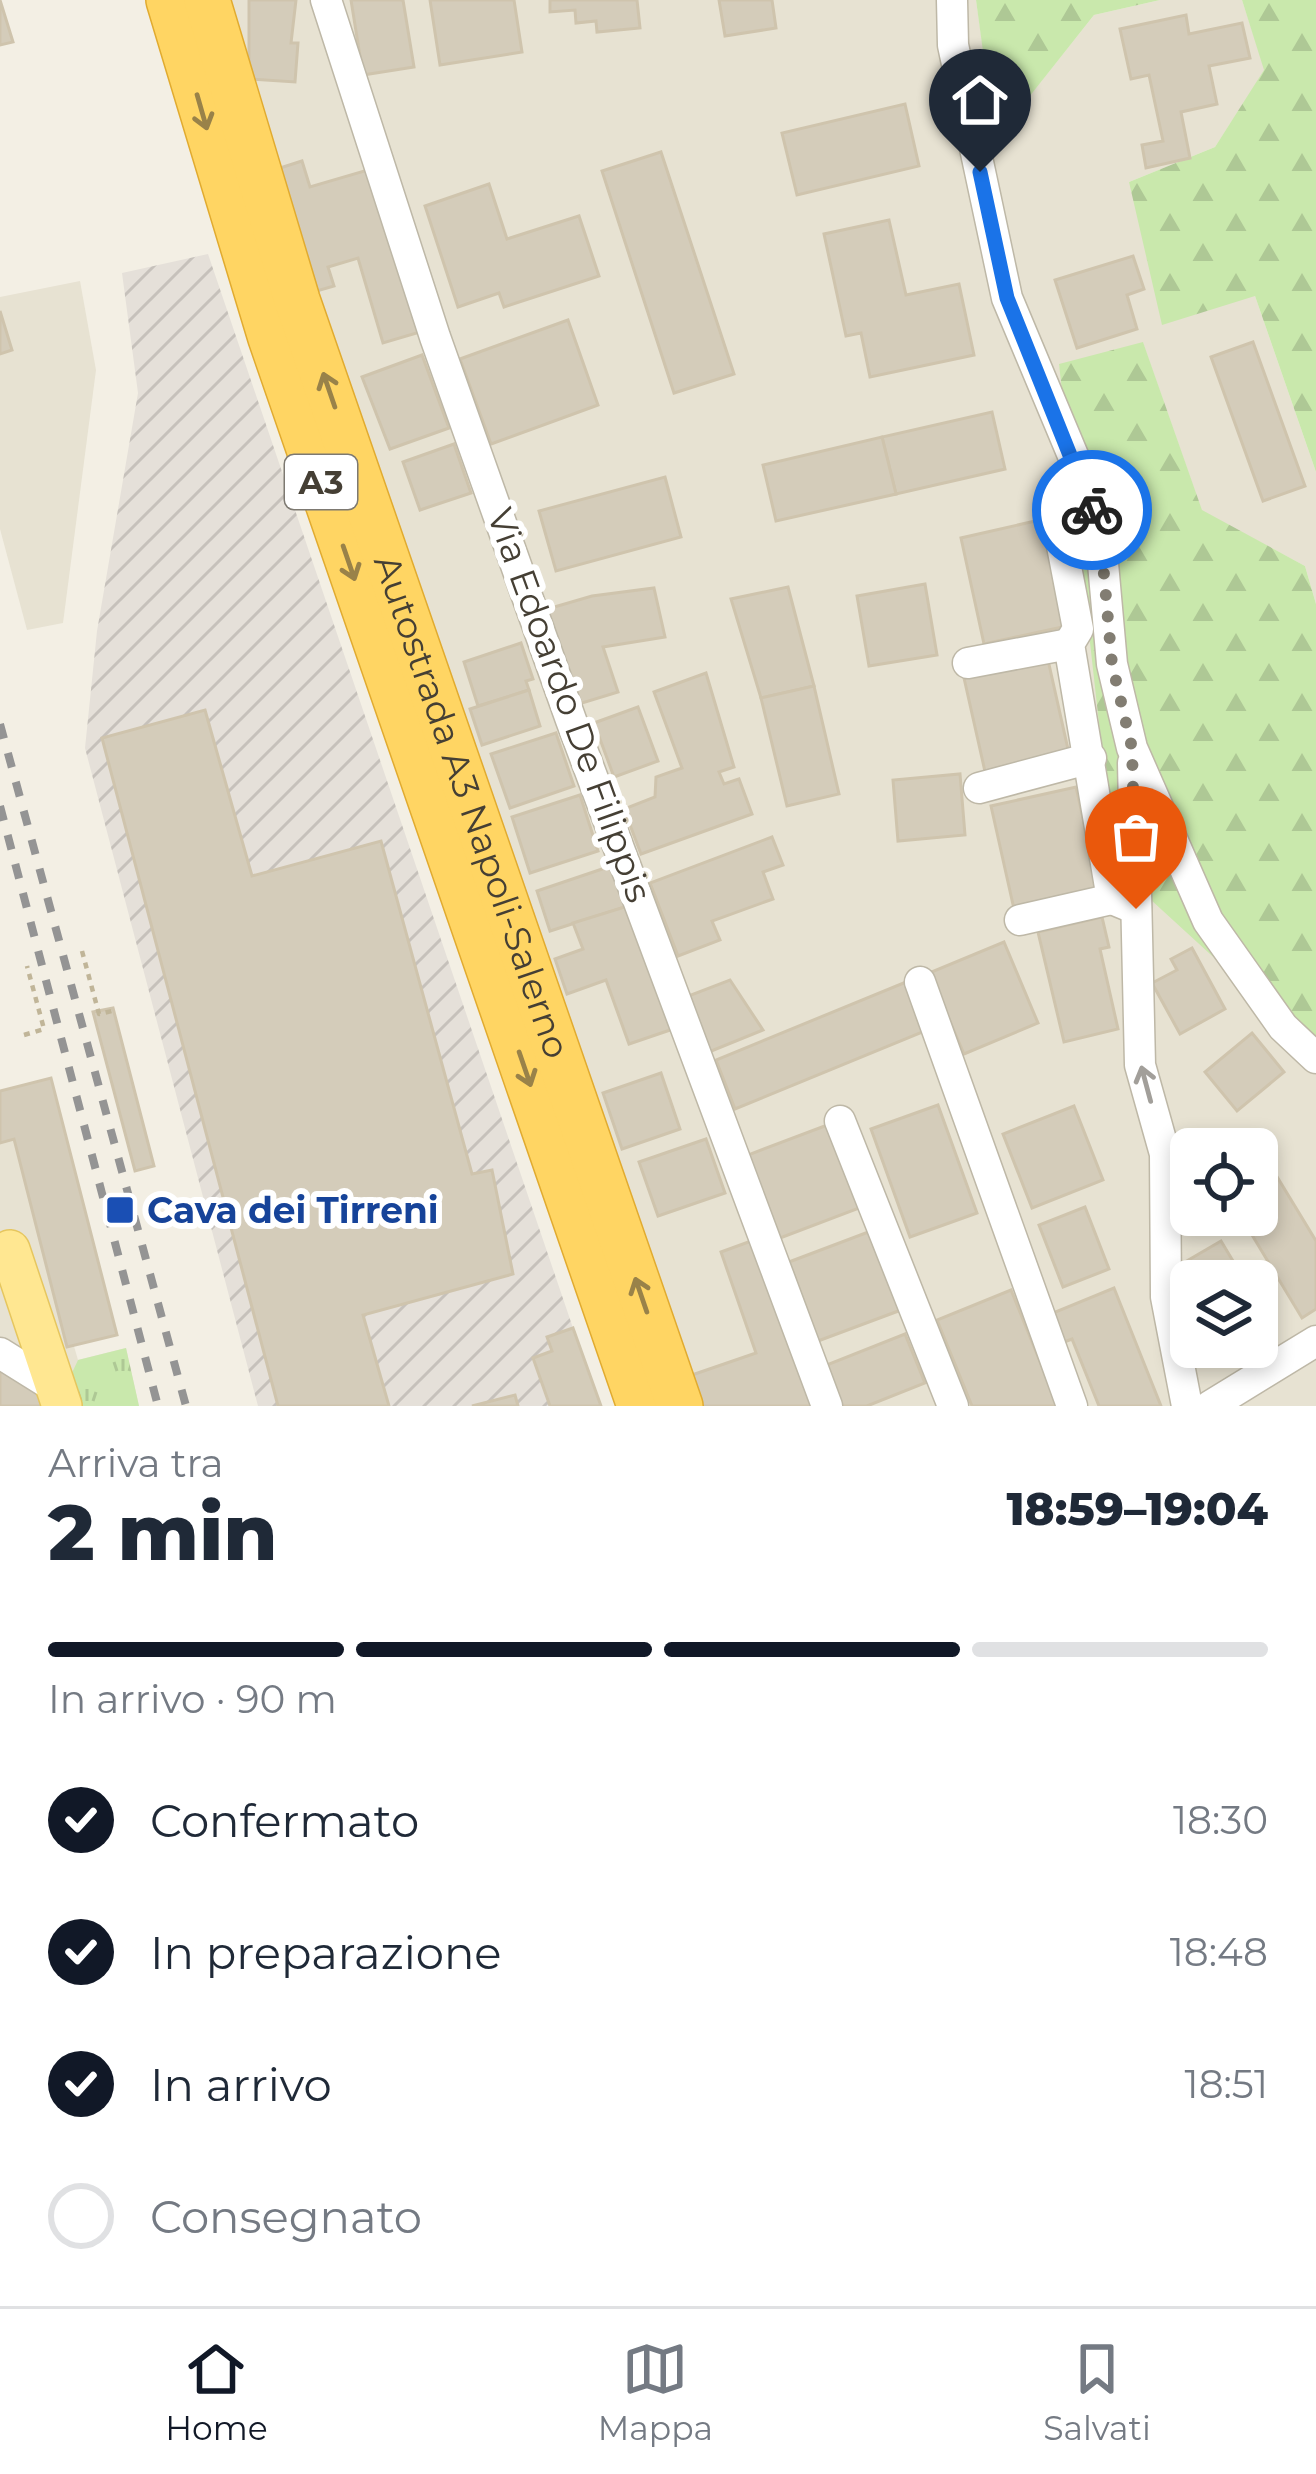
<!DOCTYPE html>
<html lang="it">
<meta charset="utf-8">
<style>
:root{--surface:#fff;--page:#f2f2f3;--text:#1f2937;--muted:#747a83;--line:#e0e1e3;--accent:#111827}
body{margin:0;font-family:Montserrat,sans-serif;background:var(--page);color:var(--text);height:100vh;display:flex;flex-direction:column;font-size:45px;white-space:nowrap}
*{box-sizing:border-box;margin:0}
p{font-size:39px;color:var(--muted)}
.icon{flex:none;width:66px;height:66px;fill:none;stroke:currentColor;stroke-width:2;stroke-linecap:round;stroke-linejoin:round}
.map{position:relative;height:1406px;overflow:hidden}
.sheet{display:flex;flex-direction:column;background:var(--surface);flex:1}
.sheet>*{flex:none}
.tools{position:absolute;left:1170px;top:1128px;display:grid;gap:24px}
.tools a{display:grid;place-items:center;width:108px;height:108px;border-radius:18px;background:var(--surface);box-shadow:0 6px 18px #0003;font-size:60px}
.pin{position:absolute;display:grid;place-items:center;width:102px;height:102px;color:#fff;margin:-123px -51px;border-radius:50% 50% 50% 0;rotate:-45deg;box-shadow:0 0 12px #0007}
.pin .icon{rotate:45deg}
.courier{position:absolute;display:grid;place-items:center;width:120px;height:120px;margin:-60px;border:9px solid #1a73e8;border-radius:50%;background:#fff;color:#222;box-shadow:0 3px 15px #0007}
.head em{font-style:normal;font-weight:800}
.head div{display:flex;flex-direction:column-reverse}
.head{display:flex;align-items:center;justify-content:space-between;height:204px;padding:0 48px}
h1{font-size:78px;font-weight:800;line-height:90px}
.bar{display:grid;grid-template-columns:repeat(4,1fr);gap:18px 12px;align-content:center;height:144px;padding:0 48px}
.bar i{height:15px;border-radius:9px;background:var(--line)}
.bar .current{background:var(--accent)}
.bar p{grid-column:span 4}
ol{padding:0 48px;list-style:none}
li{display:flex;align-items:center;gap:36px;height:132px}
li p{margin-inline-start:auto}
li .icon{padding:12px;border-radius:50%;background:var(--accent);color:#fff;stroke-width:4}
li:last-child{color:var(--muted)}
li i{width:66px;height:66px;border:6px solid var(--line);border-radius:50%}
.menu{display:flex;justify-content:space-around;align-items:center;height:168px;border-top:3px solid var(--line);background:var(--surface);font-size:33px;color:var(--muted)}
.menu a{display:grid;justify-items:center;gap:6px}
.menu .current{color:var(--accent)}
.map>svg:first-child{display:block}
</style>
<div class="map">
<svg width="1316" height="1406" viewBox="0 0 1316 1406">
<defs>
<pattern id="industrial-furrows" width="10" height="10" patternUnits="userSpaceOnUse" patternTransform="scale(3)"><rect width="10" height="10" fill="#e5e0d9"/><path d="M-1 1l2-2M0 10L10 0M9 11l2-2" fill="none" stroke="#c6c1bb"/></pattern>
<pattern id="forest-firs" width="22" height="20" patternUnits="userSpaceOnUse" patternTransform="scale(3)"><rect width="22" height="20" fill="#c9e8ac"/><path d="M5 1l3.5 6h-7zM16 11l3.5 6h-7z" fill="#aec895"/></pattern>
<pattern id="park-tufts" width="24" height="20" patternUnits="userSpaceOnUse" patternTransform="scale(3)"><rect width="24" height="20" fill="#c9e8ac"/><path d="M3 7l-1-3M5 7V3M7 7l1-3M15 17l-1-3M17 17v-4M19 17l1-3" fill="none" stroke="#aec895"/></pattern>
</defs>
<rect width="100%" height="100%" fill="#f3efe4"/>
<g fill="#e7e2d2" fill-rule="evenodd">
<path d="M220,0H976L996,138L1094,15L1160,0H1242L1265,70L1215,147L1129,182L1255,296L1316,472V604L1305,566L1202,511L1143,343L1059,365L1316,1051V1406H699L260,138ZM1191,1149H1257V1215H1191ZM1191,1281H1257V1347H1191Z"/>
<polygon points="80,281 96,370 63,623 27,630 0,529 0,297"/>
<polygon points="0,1091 78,1360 126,1348 139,1406 0,1406"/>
</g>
<polygon fill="url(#industrial-furrows)" points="208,254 573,1328 601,1406 258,1406 85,748 97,631 138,393 122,273"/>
<g fill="url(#forest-firs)">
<polygon points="976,0 1160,0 1094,15 995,140"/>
<polygon points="1242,0 1316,0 1316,472 1255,296 1162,325 1129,182 1215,147 1264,70"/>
<polygon points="1143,342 1202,510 1305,566 1316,604 1316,1051 1115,867 1059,364"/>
</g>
<polygon fill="url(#park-tufts)" points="126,1348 139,1406 78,1406 71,1375 78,1360"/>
<g fill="#d4ccba" stroke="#cfc4ad" stroke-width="3">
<polygon points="0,0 13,42 0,45"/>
<polygon points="249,0 296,0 291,43 298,43 295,82 249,79"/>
<polygon points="351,0 403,0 414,67 363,75"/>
<polygon points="430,0 514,0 522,52 440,65"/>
<polygon points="550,0 637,0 640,28 597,32 596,21 576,23 575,10 550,12"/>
<polygon points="719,0 772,0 776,28 725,36"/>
<polygon points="1186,15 1189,34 1242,23 1250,58 1209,66 1217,104 1181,112 1190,158 1146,168 1142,145 1163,141 1149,75 1131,79 1120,29"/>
<polygon points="905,104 919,166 797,195 782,133"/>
<polygon points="661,152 734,374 674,393 602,171"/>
<polygon points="302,161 310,187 371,169 420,332 383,343 358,258 328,267 334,286 317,291 280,168"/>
<polygon points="489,184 507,239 579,216 599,276 504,307 499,293 458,307 425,206"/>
<polygon points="889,220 906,295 959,284 974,355 870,377 861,333 846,336 824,234"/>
<polygon points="1133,256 1144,289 1127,295 1137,329 1077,348 1055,280"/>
<polygon points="0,311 12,350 0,354"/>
<polygon points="568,320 598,405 491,444 460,359"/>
<polygon points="1253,342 1305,486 1263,501 1211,357"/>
<polygon points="422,355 449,428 390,449 362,377"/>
<polygon points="992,412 1005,469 896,494 882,437"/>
<polygon points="882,437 896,494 776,521 763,465"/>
<polygon points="454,444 471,493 420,510 403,462"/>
<polygon points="665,477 681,537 556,571 539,511"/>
<polygon points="1044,519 1067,626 984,644 961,538"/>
<polygon points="925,584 937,655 869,666 857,596"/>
<polygon points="788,587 814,686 761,698 731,599"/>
<polygon points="654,588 665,637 603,647 618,692 579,704 544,610 592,596"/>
<polygon points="521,643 533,679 526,681 529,690 478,706 464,662"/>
<polygon points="1048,660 1070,758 986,776 964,678"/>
<polygon points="706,673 734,767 719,772 724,784 739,779 752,814 641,854 624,809 655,797 656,777 682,768 654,692"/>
<polygon points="814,686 839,794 787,806 761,698"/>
<polygon points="529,690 540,726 482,745 470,709"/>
<polygon points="638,707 658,761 614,777 594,723"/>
<polygon points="205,710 252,876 381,841 472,1174 492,1170 513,1274 363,1315 389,1406 278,1406 102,738"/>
<polygon points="556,733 574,786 510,808 491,754"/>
<polygon points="960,774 965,835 898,841 893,780"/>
<polygon points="1076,787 1099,890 1014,909 991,806"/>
<polygon points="580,795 598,851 530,873 512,817"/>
<polygon points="772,837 783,865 763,872 773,899 712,921 720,940 678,956 650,883"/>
<polygon points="617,864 631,905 550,931 537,891"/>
<polygon points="631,905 676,1028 629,1044 606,980 567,994 555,959 583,949 573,923"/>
<polygon points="1102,917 1109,947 1100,949 1118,1029 1064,1042 1038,932"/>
<polygon points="1004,942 1038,1023 964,1054 929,973"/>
<polygon points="1192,948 1225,1009 1180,1034 1152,983 1177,970 1171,959"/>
<polygon points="730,980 763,1030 704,1054 683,998"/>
<polygon points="906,982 925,1031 735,1109 716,1060"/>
<polygon points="113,1008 154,1166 135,1171 93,1012"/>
<polygon points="1252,1033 1284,1072 1237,1111 1205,1072"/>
<polygon points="661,1073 680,1129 622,1149 603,1093"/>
<polygon points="51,1078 117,1335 67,1347 14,1139 0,1143 0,1091"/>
<polygon points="938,1105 977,1213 910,1237 871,1129"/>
<polygon points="1074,1106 1103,1180 1032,1208 1003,1134"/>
<polygon points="830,1124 862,1207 780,1238 748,1155"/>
<polygon points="706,1139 725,1193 658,1216 639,1162"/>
<polygon points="1256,1142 1316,1241 1316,1309 1302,1318 1240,1215 1257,1215 1257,1149 1244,1149"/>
<polygon points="1085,1207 1109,1269 1063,1287 1039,1225"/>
<polygon points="871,1231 901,1310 818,1341 789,1262"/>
<polygon points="754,1240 812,1406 699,1406 689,1376 756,1353 721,1252"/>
<polygon points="1221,1241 1245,1281 1191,1284 1194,1277 1185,1262"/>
<polygon points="1114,1288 1161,1406 1099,1406 1072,1339 1059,1344 1048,1315"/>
<polygon points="1011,1290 1058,1406 972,1406 937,1320"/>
<polygon points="1257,1302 1276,1333 1257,1344"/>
<polygon points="573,1328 601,1406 550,1406 533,1358 552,1351 547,1337"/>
<polygon points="905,1334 925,1383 867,1406 840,1406 824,1366"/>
<polygon points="1219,1347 1251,1347 1227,1361"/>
<polygon points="0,1367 40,1390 45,1406 0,1406"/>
<polygon points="515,1395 518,1406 472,1406"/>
</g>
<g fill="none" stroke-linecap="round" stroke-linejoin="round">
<defs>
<g id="minor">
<polyline points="326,0 435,337 571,720 827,1406"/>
<polyline points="952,0 953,45 1007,298 1082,477 1101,541 1112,664 1132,748 1208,921 1283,1027 1316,1058"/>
<polyline points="1057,520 1078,629 1069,644 1112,899 1136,909"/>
<polyline points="968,663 1069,644"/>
<polyline points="1133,763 1140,1065 1165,1154 1166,1297 1187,1406"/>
<polyline points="979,788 1091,758"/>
<polyline points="1020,920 1112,899"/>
<polyline points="920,982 1072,1406"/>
<polyline points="840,1121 953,1406"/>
<polyline points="0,1353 56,1388"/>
<polyline points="1210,1406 1316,1341"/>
</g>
<polyline id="major" points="10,1250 62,1406"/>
<g id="highway">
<polyline points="169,0 271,338 640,1406"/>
<path id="s1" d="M207,0L297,300L680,1406"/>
</g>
</defs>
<use href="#minor" stroke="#beb8a7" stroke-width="33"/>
<use href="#major" stroke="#e6c65f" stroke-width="42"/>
<use href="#highway" stroke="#e1ab30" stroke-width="48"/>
<g stroke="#c0b598" stroke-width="4.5" stroke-dasharray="6 6" stroke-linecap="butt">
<polyline points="82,951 99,1014 116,1010"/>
<polyline points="24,1035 44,1029 27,966"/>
</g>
<use href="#minor" stroke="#fff" stroke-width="30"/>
<use href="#major" stroke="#ffe791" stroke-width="39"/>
<use href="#highway" stroke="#ffd563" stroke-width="45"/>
<g stroke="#949494" stroke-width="8" stroke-dasharray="15 15" stroke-linecap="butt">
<polyline points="0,724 186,1406"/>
<polyline points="0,806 158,1406"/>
</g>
</g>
<defs><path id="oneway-shaft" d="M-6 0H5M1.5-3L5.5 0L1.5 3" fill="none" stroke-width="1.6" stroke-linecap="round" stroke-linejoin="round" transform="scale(3)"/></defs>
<g stroke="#998249">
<use href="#oneway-shaft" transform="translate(202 112) rotate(74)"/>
<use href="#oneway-shaft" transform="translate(329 390) rotate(-109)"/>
<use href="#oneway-shaft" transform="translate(349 563) rotate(71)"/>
<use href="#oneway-shaft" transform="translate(525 1069) rotate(71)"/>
<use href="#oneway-shaft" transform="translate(641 1295) rotate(-109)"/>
</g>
<use stroke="#a29f9a" href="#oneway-shaft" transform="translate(1146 1084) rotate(-105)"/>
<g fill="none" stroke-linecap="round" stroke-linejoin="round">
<polyline stroke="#827d72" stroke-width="12" stroke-dasharray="0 21.6" points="1092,510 1101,541 1112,664 1132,748 1136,909"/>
<polyline stroke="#1a73e8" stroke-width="15" points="980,172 1007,298 1092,510"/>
</g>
<rect fill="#1a4fb4" stroke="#fff" stroke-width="4.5" x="105" y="1195" width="30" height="30" rx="6"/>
<g text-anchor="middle" stroke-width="12" stroke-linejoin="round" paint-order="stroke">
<rect fill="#fff" stroke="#7d7971" stroke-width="3" x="285" y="455" width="72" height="54" rx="9"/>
<g font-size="33" font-weight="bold" fill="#453f34">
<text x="321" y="494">A3</text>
</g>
<g font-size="36" fill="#453f34" stroke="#fff">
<text transform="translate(570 705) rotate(70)" y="13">Via Edoardo De Filippis</text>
<text dy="13" stroke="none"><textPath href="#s1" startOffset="849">Autostrada A3 Napoli-Salerno</textPath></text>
</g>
<g font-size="36" font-weight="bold" fill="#164399" stroke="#fff" text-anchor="start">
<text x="147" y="1223">Cava dei Tirreni</text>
</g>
</g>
</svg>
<div class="tools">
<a><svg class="icon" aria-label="locate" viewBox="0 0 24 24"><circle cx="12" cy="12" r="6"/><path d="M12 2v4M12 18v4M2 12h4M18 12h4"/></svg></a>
<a><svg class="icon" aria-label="layers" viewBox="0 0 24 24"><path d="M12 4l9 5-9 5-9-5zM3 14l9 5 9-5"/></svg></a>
</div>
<div class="pin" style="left:1136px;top:909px;background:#ea580c"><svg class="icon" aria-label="bag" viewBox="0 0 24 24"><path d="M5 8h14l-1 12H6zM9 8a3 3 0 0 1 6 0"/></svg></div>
<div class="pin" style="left:980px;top:172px;background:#1f2937"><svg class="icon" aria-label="home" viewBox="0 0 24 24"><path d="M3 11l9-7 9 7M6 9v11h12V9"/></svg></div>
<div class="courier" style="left:1092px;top:510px"><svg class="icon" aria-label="bike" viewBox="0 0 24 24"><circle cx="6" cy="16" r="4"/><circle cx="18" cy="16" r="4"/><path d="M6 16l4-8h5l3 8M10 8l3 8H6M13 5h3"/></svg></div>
</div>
<section class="sheet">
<div class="head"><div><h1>2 min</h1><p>Arriva tra</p></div><em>18:59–19:04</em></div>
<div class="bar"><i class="current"></i><i class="current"></i><i class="current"></i><i></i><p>In arrivo · 90 m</p></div>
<ol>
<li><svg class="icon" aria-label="check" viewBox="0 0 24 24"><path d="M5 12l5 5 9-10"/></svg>Confermato<p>18:30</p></li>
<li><svg class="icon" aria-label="check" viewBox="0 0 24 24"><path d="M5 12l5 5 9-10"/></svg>In preparazione<p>18:48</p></li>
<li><svg class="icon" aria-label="check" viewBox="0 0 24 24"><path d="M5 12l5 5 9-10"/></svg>In arrivo<p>18:51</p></li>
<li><i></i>Consegnato</li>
</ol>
</section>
<nav class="menu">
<a class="current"><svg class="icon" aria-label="home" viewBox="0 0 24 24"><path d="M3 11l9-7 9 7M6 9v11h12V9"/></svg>Home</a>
<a><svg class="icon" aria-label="map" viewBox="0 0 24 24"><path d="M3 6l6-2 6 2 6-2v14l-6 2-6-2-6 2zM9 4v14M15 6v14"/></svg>Mappa</a>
<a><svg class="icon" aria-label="saved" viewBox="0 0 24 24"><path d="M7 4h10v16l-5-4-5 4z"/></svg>Salvati</a>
</nav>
